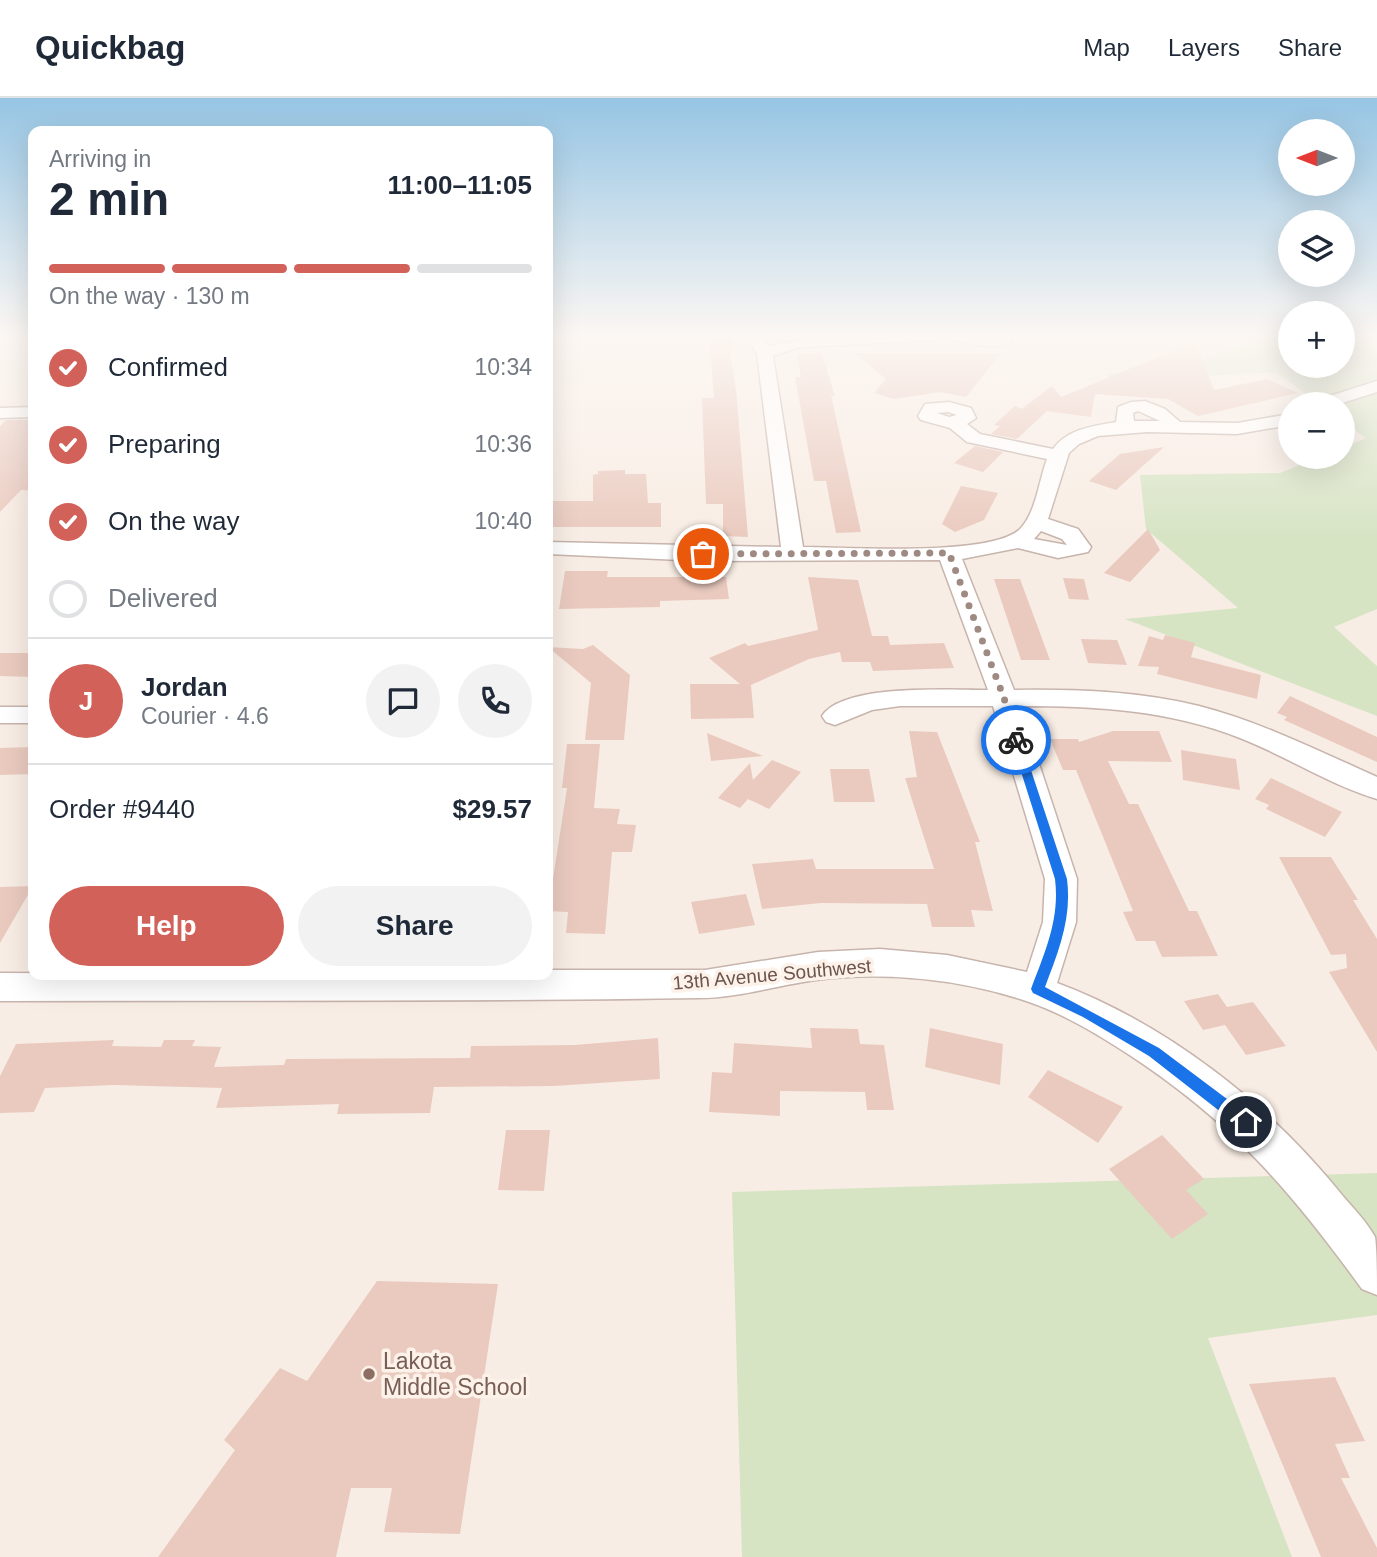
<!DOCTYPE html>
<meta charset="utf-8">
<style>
:root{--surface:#fff;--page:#f2f2f3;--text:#1f2937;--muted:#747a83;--line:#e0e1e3;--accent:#d26259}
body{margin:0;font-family:Helvetica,sans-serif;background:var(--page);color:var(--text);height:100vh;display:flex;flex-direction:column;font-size:26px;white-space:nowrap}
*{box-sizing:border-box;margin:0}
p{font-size:23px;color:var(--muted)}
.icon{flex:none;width:38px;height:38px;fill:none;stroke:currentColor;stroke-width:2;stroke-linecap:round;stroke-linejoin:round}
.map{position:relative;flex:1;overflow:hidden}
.panel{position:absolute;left:28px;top:28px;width:525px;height:854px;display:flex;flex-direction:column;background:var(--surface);border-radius:14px;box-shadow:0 7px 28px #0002}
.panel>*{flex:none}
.needle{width:46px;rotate:270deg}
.fabs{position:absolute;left:1278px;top:21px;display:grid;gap:14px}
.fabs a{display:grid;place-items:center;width:77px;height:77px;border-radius:50%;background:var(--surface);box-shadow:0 7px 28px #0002;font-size:35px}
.pin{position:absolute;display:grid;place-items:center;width:60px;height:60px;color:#fff;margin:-30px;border:4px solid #fff;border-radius:50%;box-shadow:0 2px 7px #0007}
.courier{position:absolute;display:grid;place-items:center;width:70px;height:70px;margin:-35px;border:5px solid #1a73e8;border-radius:50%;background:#fff;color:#222;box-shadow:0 2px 9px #0007}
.summary em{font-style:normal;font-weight:700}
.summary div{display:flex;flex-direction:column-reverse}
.summary{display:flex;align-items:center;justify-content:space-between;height:119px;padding:0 21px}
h1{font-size:46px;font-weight:700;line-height:52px}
.bar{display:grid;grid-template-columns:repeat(4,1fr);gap:10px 7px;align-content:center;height:84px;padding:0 21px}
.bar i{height:9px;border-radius:5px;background:var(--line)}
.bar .active{background:var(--accent)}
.bar p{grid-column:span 4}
.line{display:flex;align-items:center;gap:18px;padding:0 21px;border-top:2px solid var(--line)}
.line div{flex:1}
.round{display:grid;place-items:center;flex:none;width:74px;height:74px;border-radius:37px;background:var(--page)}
ol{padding:0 21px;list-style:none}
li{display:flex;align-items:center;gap:21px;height:77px}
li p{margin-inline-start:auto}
li .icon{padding:7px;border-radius:50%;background:var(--accent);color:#fff;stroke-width:4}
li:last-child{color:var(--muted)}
li i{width:38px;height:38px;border:4px solid var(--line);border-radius:50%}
.button{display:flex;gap:14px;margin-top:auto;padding:14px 21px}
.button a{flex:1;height:80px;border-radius:42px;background:var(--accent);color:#fff;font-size:28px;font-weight:700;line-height:80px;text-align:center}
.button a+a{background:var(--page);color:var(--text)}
header{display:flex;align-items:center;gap:42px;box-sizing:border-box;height:98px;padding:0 35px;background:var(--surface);border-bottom:2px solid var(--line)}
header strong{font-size:33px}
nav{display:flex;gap:38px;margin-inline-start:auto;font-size:24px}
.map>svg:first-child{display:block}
</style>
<header>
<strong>Quickbag</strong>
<nav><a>Map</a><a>Layers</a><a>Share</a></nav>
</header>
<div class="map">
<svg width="1377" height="1459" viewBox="0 0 1377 1459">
<rect width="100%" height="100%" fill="#f8ede4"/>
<g fill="#d6e4c4">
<polygon points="1239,236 1290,236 1290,268 1342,268 1342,236 1351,236 1377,256 1377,511 1334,529 1377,568 1377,618 1125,521 1238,510 1146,431 1140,377 1280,375 1320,359 1342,359 1342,350 1366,340 1342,323 1342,306 1320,306 1276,274 1113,283 1106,277 1202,262 1249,245"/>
<polygon points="1377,1075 1377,1217 1208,1240 1292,1459 742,1459 732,1094"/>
</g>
<g fill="#eacabf">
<polygon points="709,236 731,236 733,256 730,256 736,291 748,439 723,438 723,406 706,406 702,300 714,300"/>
<polygon points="1195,244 1214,292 1268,281 1298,295 1198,318 1168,301 1095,296 1091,319 1047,313 1017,341 991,336 1000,328 994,327 1015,308 1022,311 1052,288 1061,299"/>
<polygon points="796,255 822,255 835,299 831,297 861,434 836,435 826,383 814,383 795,279 801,279"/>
<polygon points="855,255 1001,255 966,299 940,294 894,301 874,295 886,281"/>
<polygon points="6,322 33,322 33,393 21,392 0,414 0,328"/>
<polygon points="975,348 1003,354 983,374 954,365"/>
<polygon points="1164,349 1116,392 1089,383 1120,356"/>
<polygon points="625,372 625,376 646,376 648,405 661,405 661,429 548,429 548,403 593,403 593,377 598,376 598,373"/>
<polygon points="961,388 998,395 984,422 955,434 942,426"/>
<polygon points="1148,431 1160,452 1130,484 1104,475"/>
<polygon points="565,473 608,473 607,479 726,479 729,501 660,503 660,509 559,511"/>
<polygon points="808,479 858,482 872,538 888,538 890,547 944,545 954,570 873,573 870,564 842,564 840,554 809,561 751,587 754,620 691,621 690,586 740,586 709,560 745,545 748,548 818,532"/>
<polygon points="1063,480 1084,481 1089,502 1069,501"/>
<polygon points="994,481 1020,481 1050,562 1021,562"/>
<polygon points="1165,537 1195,545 1191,559 1261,577 1257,601 1157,576 1159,569 1138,568 1149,538 1163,542"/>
<polygon points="1081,541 1117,542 1127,567 1088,565"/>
<polygon points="593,547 630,577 624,642 585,642 591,585 548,549 583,551"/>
<polygon points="0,555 33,555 33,579 0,578"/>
<polygon points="1290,598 1377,639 1377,664 1284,622 1287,619 1277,615"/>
<polygon points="909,633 937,634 980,744 975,744 993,813 971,812 975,829 932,829 927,806 821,805 762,811 752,766 813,761 816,771 934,771 905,680 917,679"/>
<polygon points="1113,633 1159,633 1172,664 1108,663 1129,706 1138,706 1189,813 1197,813 1218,858 1162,859 1155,843 1136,843 1123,814 1133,813 1076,672 1063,672 1050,641 1078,641 1079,644"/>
<polygon points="707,635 763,658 711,663"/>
<polygon points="567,646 600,646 594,710 620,711 617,726 636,727 632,754 612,754 605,836 566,835 568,814 548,813 567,690 562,690"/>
<polygon points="33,649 33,676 0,677 0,650"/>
<polygon points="1181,652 1236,661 1240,692 1183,682"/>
<polygon points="772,662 801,674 769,711 748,701 740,710 718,700 750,665 753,682"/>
<polygon points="830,671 869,671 875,704 834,704"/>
<polygon points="1271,680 1342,714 1325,739 1266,711 1269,707 1255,701"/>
<polygon points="1279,759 1331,759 1358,802 1353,802 1377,841 1377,954 1329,874 1347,870 1346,856 1331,857"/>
<polygon points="33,788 0,845 0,789"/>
<polygon points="746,796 755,827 699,836 691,804"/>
<polygon points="1218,896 1227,909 1253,904 1286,948 1246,957 1225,927 1203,932 1184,903"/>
<polygon points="810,930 858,931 860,946 884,947 894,1012 867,1012 865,994 780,993 780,1018 709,1014 712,974 732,975 734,945 812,950"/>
<polygon points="930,930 1003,946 1000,987 925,969"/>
<polygon points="658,940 660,981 554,988 434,989 430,1015 337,1016 339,1006 216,1010 222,990 114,987 45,990 34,1014 0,1015 0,978 16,946 114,942 112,948 161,949 164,942 195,942 192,948 221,949 214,969 284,967 286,961 470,960 471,948 575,947"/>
<polygon points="1048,972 1123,1009 1098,1045 1028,999"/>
<polygon points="506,1032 550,1032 544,1093 498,1092"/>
<polygon points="1162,1037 1204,1081 1186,1092 1208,1116 1172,1141 1109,1071"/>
<polygon points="377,1183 498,1186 460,1436 384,1434 392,1390 351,1390 336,1459 158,1459 235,1352 224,1342 280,1270 307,1283"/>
<polygon points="1335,1279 1365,1343 1335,1346 1350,1380 1341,1380 1377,1450 1377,1459 1321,1459 1249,1286"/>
</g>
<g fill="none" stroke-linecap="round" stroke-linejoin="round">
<defs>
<g id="street">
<path d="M753,236H769L765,243L768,248L822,239L974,236L990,239L1013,236L1011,245L990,249L951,241L822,248L796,250L773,258L803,449C848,449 991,459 1020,431C1036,415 1039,382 1047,361L967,344L950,330L921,322L918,318L925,306L949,304L971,310L976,320L967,326L980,336L1053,351C1067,331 1093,328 1116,324L1118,309L1131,304L1145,303L1165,311L1180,324L1237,325L1290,316V327L1237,336L1147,334L1098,338L1079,346L1069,355L1048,421L1078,431L1091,449L1088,454L1058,460L1018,450L962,461L1014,592C1076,591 1138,593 1199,608C1261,624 1319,653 1377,679V701C1330,687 1286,658 1240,640C1169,612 1096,608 1020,608L1077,781L1076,824L1057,885C1167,926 1269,1006 1342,1097C1353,1110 1367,1124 1375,1139C1377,1152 1377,1182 1377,1197L1362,1191C1290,1092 1232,1024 1128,956C1097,936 1064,916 1029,904C963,881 886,873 816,882C778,887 738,900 699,900C466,904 233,902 0,903V875L548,877V872H705L818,854L880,851L947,857L1027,874L1043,824L1045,781L993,608H900L872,612L835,627L826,624L822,618C843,585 951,592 988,592L940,462L703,463L548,456V444L781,449L757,256L749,243ZM1138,313L1160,323H1134L1133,315ZM948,314L957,317L949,319L937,315ZM1041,433L1062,441L1067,447L1034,441Z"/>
<polygon points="1377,283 1377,294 1339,306 1314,306 1317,302"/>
<polygon points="33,309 33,319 0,320 0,310"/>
<rect x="0" y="609" width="33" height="16"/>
</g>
</defs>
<use href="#street" stroke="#c7b4ac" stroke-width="3"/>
<use href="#street" fill="#fff" fill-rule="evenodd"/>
</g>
<linearGradient id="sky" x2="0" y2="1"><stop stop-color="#96c5e4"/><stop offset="0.54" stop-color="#fcf7f3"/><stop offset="1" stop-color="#fcf7f3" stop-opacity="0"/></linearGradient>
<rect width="1377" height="441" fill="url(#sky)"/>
<path fill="#1a73e8" d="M1016,639L1021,642L1067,781C1072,820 1059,852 1045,889L1159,950L1251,1019V1029H1240L1149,958L1083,919L1033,895L1031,891C1045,854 1060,821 1055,781L1011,642Z"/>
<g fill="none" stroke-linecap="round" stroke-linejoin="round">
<polyline stroke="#9e8a82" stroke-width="7" stroke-dasharray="0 12.6" points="703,456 949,455 1004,600 1016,642"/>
</g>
<circle fill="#8d6e63" stroke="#fcf2e9" stroke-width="2.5" cx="369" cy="1276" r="7"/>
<g text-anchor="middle" stroke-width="7" stroke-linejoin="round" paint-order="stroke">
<g font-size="19" fill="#6d544d" stroke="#fcf2e9">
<text transform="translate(772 876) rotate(-5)" y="7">13th Avenue Southwest</text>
</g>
<g font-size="23" fill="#785e54" stroke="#fcf2e9" text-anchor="start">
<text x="383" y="1271">Lakota<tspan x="383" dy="26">Middle School</tspan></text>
</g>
</g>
</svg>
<div class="fabs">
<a><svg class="needle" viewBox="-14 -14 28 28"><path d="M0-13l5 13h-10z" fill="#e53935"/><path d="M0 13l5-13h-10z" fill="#747a83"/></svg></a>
<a><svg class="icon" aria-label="layers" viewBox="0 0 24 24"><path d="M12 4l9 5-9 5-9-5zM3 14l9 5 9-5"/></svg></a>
<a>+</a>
<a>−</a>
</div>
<div class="pin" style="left:703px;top:456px;background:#ea580c"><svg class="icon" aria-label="bag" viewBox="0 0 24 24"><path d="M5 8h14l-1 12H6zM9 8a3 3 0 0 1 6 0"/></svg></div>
<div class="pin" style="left:1246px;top:1024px;background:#1f2937"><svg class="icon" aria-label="home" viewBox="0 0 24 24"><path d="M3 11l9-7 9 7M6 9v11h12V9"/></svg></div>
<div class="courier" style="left:1016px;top:642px"><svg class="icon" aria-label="bike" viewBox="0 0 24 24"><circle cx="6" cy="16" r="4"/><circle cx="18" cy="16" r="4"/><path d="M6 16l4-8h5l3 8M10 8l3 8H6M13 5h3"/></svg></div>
<section class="panel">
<div class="summary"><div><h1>2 min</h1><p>Arriving in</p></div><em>11:00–11:05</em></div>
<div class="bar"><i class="active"></i><i class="active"></i><i class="active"></i><i></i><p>On the way · 130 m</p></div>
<ol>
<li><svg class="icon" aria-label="check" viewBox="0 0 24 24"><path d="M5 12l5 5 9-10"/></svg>Confirmed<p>10:34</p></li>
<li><svg class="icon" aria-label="check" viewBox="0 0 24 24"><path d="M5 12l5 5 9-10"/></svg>Preparing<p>10:36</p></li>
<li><svg class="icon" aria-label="check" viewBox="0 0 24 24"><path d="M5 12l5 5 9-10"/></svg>On the way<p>10:40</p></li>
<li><i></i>Delivered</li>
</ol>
<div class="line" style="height:126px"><b class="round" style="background:var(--accent);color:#fff">J</b><div><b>Jordan</b><p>Courier · 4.6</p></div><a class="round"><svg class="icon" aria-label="chat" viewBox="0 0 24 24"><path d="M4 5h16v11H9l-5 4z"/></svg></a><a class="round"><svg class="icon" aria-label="phone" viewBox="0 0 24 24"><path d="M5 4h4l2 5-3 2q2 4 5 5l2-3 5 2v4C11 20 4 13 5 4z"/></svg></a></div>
<div class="line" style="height:91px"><div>Order #9440</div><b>$29.57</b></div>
<div class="button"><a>Help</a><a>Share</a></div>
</section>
</div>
